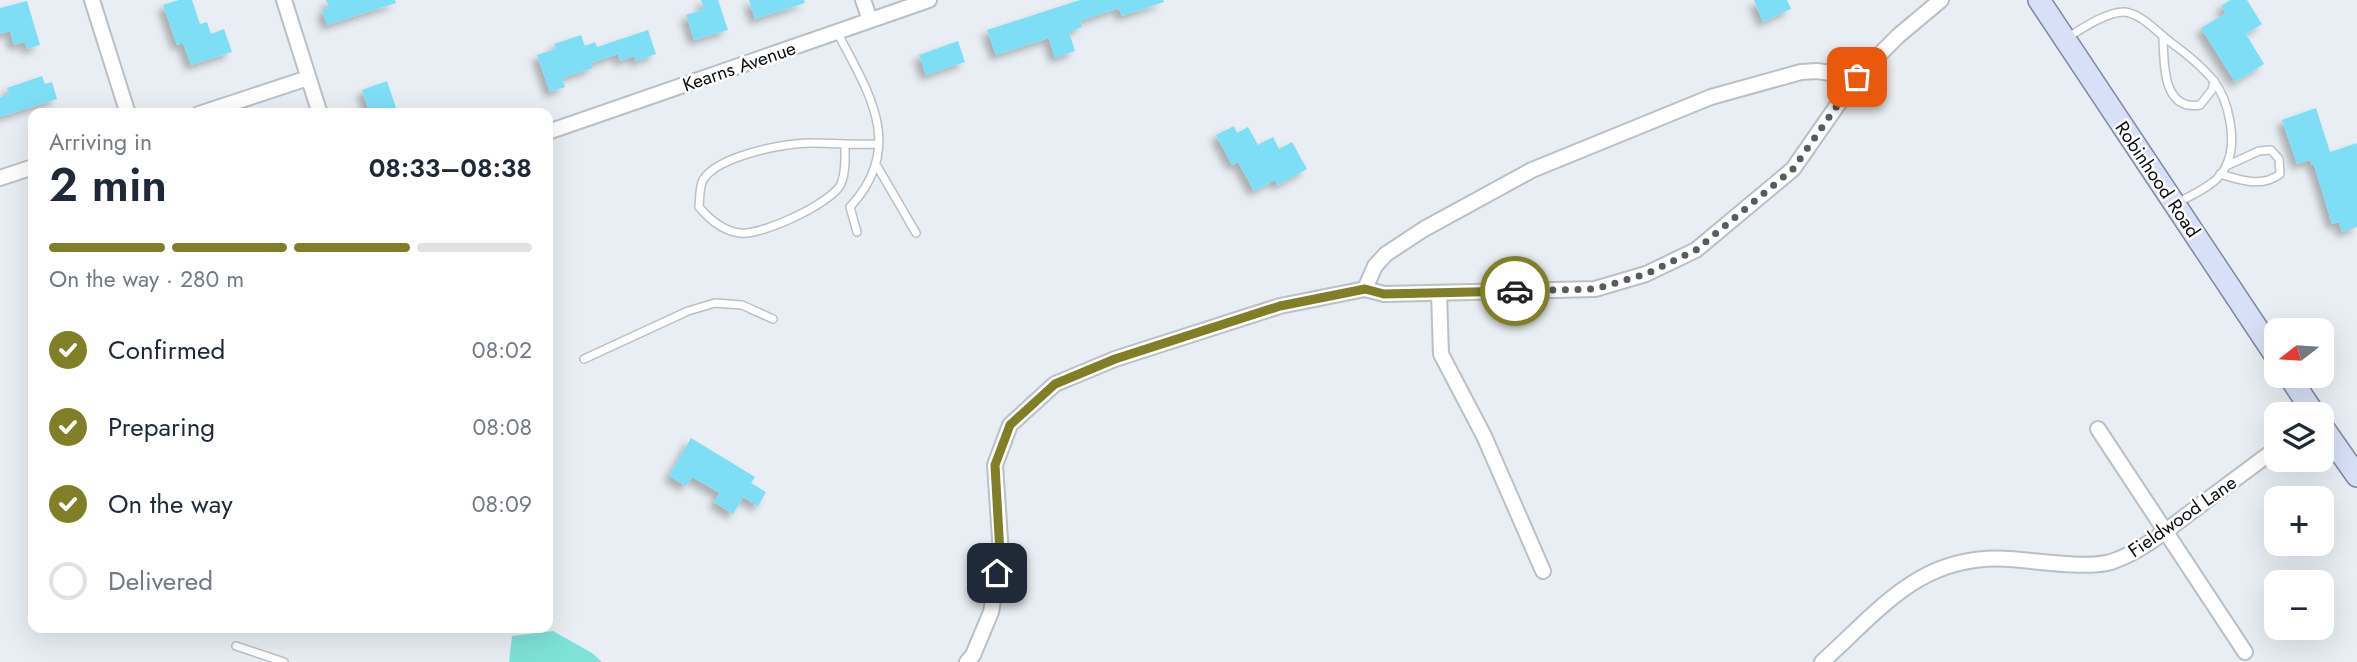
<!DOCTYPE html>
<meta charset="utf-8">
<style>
:root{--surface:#fff;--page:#f2f2f3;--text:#1f2937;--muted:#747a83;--line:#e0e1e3;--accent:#807f28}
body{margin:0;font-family:Jost,sans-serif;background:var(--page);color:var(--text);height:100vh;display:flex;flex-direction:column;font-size:26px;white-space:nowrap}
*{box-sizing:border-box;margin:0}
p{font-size:23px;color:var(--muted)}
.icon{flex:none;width:38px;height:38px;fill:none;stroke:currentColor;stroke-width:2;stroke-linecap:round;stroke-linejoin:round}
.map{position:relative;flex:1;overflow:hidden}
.side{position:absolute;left:28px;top:108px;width:525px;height:525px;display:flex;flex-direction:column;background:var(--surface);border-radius:14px;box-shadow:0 7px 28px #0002}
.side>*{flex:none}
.needle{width:46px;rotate:253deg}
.tools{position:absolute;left:2264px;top:318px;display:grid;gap:14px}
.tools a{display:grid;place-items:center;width:70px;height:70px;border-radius:14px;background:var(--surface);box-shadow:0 7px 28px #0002;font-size:35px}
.pin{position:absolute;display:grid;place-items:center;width:60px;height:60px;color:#fff;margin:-30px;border-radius:14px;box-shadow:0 4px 10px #0006}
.courier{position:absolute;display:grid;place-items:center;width:70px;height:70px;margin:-35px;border:5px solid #807f28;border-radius:50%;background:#fff;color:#222;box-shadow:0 2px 9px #0007}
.head em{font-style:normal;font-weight:600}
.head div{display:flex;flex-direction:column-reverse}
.head{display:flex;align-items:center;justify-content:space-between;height:119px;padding:0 21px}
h1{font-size:46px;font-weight:600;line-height:52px}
.bar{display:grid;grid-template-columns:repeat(4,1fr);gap:10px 7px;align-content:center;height:84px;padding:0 21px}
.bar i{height:9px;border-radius:5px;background:var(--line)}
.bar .on{background:var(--accent)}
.bar p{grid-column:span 4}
ol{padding:0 21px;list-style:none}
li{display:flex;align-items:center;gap:21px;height:77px}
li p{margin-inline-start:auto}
li .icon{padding:7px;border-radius:50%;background:var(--accent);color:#fff;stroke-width:4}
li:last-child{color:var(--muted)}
li i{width:38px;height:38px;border:4px solid var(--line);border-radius:50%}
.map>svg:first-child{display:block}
</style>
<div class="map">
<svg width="2357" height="662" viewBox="0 0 2357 662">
<defs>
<filter id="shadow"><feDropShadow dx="-5.5" dy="5.5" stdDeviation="3.5" flood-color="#0004"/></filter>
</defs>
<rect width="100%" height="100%" fill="#e8eef3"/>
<polygon fill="#7ee2d9" points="553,631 592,653 602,662 509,662 512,636"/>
<g fill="#7edef5" filter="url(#shadow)">
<polygon points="179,0 192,0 200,24 207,22 211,34 224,29 232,52 191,65 183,43 177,45 163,5"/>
<polygon points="326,0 395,0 396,3 327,25 322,10 329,8"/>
<polygon points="701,0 718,0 728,30 694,40 686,15 704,9"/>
<polygon points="749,0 804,0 805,3 755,19"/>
<polygon points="1080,0 1163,0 1164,2 1122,16 1119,8 1080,21 1082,27 1069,32 1075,51 1055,58 1049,38 996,55 987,30"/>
<polygon points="1754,0 1787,0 1791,9 1763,22"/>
<polygon points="2230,0 2247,0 2262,24 2246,34 2264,64 2235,82 2201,28 2226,13 2221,6"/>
<polygon points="27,1 40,45 27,49 25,42 14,45 10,31 0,34 0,8"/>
<polygon points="648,30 656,54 636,61 634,56 620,61 618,54 591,63 593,68 562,78 565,87 550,92 537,55 556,49 554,44 581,35 585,46 595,42 597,47"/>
<polygon points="958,41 965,62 926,75 919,55"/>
<polygon points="42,76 45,84 52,82 57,99 0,117 0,97 9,94 7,88"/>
<polygon points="387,81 398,114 370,114 362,90"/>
<polygon points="2316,108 2330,152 2357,143 2357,227 2342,232 2339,222 2332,224 2314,165 2312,165 2310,160 2297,164 2282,120"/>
<polygon points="1234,126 1237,133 1248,127 1258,145 1273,137 1279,149 1292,142 1307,169 1278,185 1275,180 1254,191 1238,162 1232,165 1216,135"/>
<polygon points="691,438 755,477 751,483 766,492 758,506 743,497 733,514 714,502 720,493 692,477 686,486 669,476"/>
</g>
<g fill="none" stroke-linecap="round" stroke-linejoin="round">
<defs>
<g id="lane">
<path d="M837,32C869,93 906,147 850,207L857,232"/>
<path d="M2163,36C2164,63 2162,111 2200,105L2212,90L2214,81"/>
<path d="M2067,38C2081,29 2108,11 2125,12C2141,14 2156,31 2169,41C2184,52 2201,65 2213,80C2229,100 2238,142 2226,166C2218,185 2192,194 2176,204"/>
<path d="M845,146C845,158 846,172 841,184C832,203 761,236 740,233C723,231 710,220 699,207C700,199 699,188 703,180C717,156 787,142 813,143C835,143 856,145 878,144"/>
<polyline points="877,166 916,233"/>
<path d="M2220,174C2240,180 2262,188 2280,174L2279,159L2271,150L2259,151L2226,166"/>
<polyline points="584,359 688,311 715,303 742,305 773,319"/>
<polyline points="236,646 284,662"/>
</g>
<g id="street">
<polyline points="92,0 128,114"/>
<polyline points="284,0 320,114"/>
<polyline points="863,0 870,20"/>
<polyline points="199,114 308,78"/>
<polyline points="548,132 929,0"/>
<polyline points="0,178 33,167"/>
<polyline points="1365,289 1375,266 1386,254 1424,229 1532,170 1711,97 1801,72 1817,71 1857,77"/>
<polyline points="1439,293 1441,354 1484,436 1543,571"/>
<polyline points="2098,429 2245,652"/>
<polyline points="967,662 973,655 991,612 1001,554 995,465 1010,425 1055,384 1115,359 1280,306 1365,289 1384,294 1595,289 1646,274 1696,250 1793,169 1857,77 1898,36 1941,0"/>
<path d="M1822,662C1882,608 1921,553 2010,559C2037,561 2086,569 2111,562C2139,553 2164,532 2187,515C2217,493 2247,470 2277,448"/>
</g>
<g id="primary">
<polyline points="2039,0 2277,358"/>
<polyline points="2289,376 2315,415"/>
<polyline points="2322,426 2357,476"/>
</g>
</defs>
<use href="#lane" stroke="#bac0c5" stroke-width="10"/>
<use href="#street" stroke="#bac0c5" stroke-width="18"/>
<use href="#primary" stroke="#7e89a1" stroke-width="24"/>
<use href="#lane" stroke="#fff" stroke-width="7"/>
<use href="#street" stroke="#fff" stroke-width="14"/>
<use href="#primary" stroke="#d7e0f6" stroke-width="21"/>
</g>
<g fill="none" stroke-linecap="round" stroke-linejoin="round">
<polyline stroke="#585c5f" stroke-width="7" stroke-dasharray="0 12.6" points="1515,291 1595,289 1646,274 1696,250 1793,169 1857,77"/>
<polyline stroke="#807f28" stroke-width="9" points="997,573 1000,554 995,465 1010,425 1055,384 1115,359 1280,306 1365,289 1384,294 1515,291"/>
</g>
<g text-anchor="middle" stroke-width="5" stroke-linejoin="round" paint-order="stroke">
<g font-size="19" fill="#0b0d0f" stroke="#fff">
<text transform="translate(739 66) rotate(-19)" y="7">Kearns Avenue</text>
<text transform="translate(2158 179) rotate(56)" y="7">Robinhood Road</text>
<text transform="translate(2182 516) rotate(-35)" y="7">Fieldwood Lane</text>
</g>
</g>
</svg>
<div class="tools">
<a><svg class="needle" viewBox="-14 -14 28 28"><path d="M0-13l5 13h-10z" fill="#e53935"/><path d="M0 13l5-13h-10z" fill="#747a83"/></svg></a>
<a><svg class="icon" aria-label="layers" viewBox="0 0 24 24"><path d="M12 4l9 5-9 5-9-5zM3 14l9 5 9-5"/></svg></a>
<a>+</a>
<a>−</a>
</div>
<div class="pin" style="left:1857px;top:77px;background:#ea580c"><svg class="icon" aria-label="bag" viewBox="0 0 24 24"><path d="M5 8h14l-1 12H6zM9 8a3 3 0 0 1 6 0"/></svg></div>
<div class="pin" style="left:997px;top:573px;background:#1f2937"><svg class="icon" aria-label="home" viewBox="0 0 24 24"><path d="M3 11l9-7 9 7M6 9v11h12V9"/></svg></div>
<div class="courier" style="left:1515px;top:291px"><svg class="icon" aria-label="car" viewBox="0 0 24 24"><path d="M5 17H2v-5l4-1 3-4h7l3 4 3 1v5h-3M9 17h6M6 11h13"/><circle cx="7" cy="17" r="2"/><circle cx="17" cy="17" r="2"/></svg></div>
<section class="side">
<div class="head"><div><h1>2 min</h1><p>Arriving in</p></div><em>08:33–08:38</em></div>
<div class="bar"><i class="on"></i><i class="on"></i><i class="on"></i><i></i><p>On the way · 280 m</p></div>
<ol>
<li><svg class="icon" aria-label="check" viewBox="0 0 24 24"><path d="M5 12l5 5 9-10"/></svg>Confirmed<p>08:02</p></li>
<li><svg class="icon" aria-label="check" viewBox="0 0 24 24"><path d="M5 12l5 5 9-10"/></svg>Preparing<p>08:08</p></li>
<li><svg class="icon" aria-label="check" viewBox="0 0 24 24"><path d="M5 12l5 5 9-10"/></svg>On the way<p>08:09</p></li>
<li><i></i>Delivered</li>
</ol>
</section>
</div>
